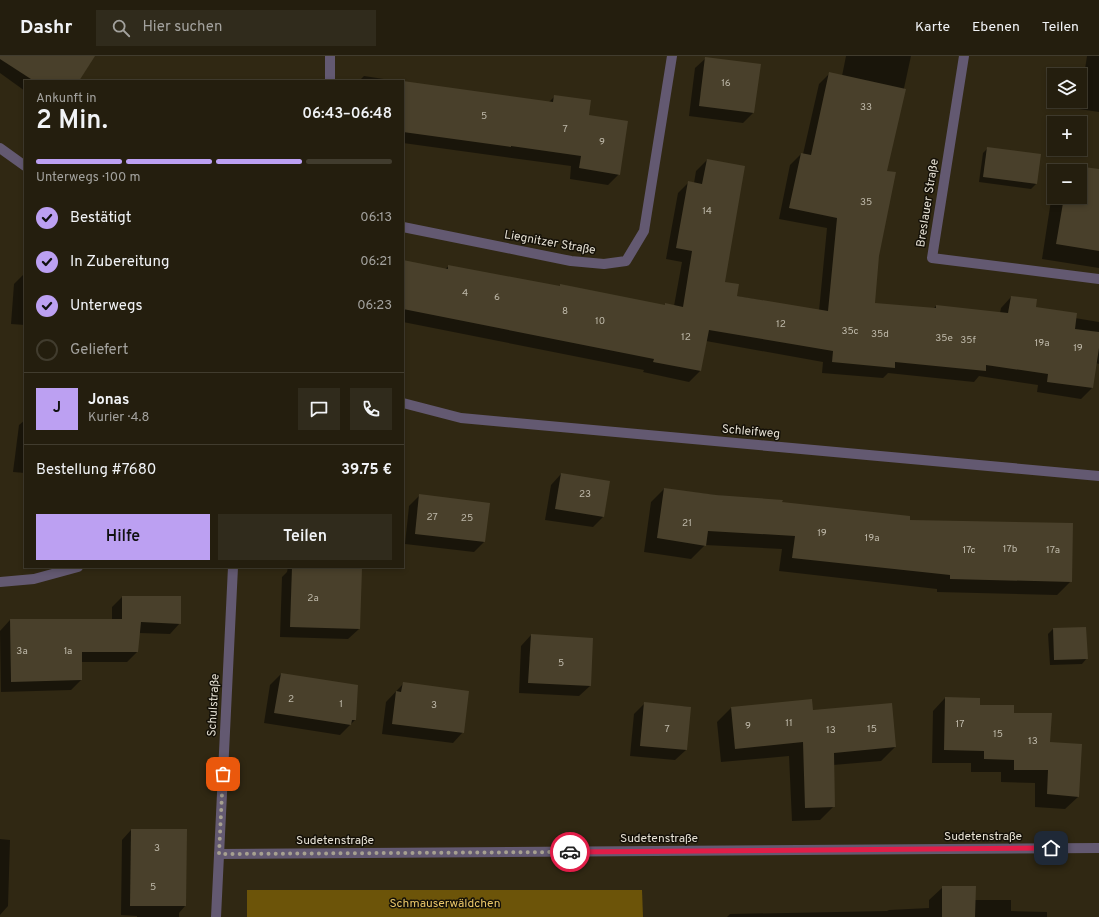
<!DOCTYPE html>
<html lang="de">
<meta charset="utf-8">
<style>
:root{--surface:#241e0e;--page:#302b1c;--text:#f1f3f6;--muted:#a3a29e;--line:#413c2e;--accent:#bca0f2}
body{margin:0;font-family:Overpass,sans-serif;background:var(--page);color:var(--text);height:100vh;display:flex;flex-direction:column;font-size:15px;white-space:nowrap}
*{box-sizing:border-box;margin:0}
p{font-size:13px;color:var(--muted)}
.icon{flex:none;width:22px;height:22px;fill:none;stroke:currentColor;stroke-width:2;stroke-linecap:round;stroke-linejoin:round}
.map{position:relative;flex:1;overflow:hidden}
.drawer{position:absolute;left:24px;top:24px;width:380px;height:488px;display:flex;flex-direction:column;background:var(--surface);border-radius:0px;box-shadow:0 2px 6px #0003,0 0 0 1px var(--line)}
.drawer>*{flex:none}
.buttons{position:absolute;left:1047px;top:12px;display:grid;gap:8px}
.buttons a{display:grid;place-items:center;width:40px;height:40px;border-radius:0px;background:var(--surface);box-shadow:0 2px 6px #0003,0 0 0 1px var(--line);font-size:20px}
.pin{position:absolute;display:grid;place-items:center;width:34px;height:34px;color:#fff;margin:-17px;border-radius:8px;box-shadow:0 2px 6px #0006}
.courier{position:absolute;display:grid;place-items:center;width:40px;height:40px;margin:-20px;border:3px solid #e11d48;border-radius:50%;background:#fff;color:#222;box-shadow:0 1px 5px #0007}
.overview em{font-style:normal;font-weight:600}
.overview div{display:flex;flex-direction:column-reverse}
.overview{display:flex;align-items:center;justify-content:space-between;height:68px;padding:0 12px}
h1{font-size:26px;font-weight:600;line-height:30px}
.bar{display:grid;grid-template-columns:repeat(4,1fr);gap:6px 4px;align-content:center;height:48px;padding:0 12px}
.bar i{height:5px;border-radius:3px;background:var(--line)}
.bar .selected{background:var(--accent)}
.bar p{grid-column:span 4}
.line{display:flex;align-items:center;gap:10px;padding:0 12px;border-top:1px solid var(--line)}
.line div{flex:1}
.round{display:grid;place-items:center;flex:none;width:42px;height:42px;border-radius:0px;background:var(--page)}
ol{padding:0 12px;list-style:none}
li{display:flex;align-items:center;gap:12px;height:44px}
li p{margin-inline-start:auto}
li .icon{padding:4px;border-radius:50%;background:var(--accent);color:#111;stroke-width:4}
li:last-child{color:var(--muted)}
li i{width:22px;height:22px;border:2px solid var(--line);border-radius:50%}
.cta{display:flex;gap:8px;margin-top:auto;padding:8px 12px}
.cta a{flex:1;height:46px;border-radius:0px;background:var(--accent);color:#111;font-size:16px;font-weight:600;line-height:46px;text-align:center}
.cta a+a{background:var(--page);color:var(--text)}
header{display:flex;align-items:center;gap:24px;box-sizing:border-box;height:56px;padding:0 20px;background:var(--surface);border-bottom:1px solid var(--line)}
header strong{font-size:19px}
nav{display:flex;gap:22px;margin-inline-start:auto;font-size:14px}
.search{width:280px;height:36px;background:var(--page);display:flex;align-items:center;gap:10px;box-sizing:border-box;padding:0 14px;border-radius:0px;color:var(--muted);font-size:15px}
.map>svg:first-child{display:block}
</style>
<header>
<strong>Dashr</strong>
<div class="search"><svg class="icon" aria-label="search" viewBox="0 0 24 24"><circle cx="10" cy="10" r="6"/><path d="M15 15l6 6"/></svg>Hier suchen</div>
<nav><a>Karte</a><a>Ebenen</a><a>Teilen</a></nav>
</header>
<div class="map">
<svg width="1099" height="861" viewBox="0 0 1099 861">
<rect width="100%" height="100%" fill="#302813"/>
<polygon fill="#6c5409" points="247,834 642,834 643,861 247,861"/>
<g fill="#0007">
<polygon points="0,0 94,0 78,25 25,25 25,35 0,17"/>
<polygon points="846,0 911,0 886,115 874,248 933,253 936,250 1000,257 1001,252 1011,241 1035,252 1075,262 1099,266 1099,308 1096,307 1092,332 1081,343 1037,336 1038,329 979,320 974,326 888,317 883,322 822,317 823,306 706,285 700,315 689,326 643,316 644,314 403,266 403,205 445,213 449,210 558,231 561,229 664,250 674,250 682,206 666,203 678,137 689,126 694,127 696,115 707,104 723,227 736,240 819,255 827,172 779,163 790,109 801,98 803,98 819,28 830,17 842,20"/>
<polygon points="1087,0 1099,0 1099,56 1079,53"/>
<polygon points="706,2 754,56 743,67 689,60 695,12"/>
<polygon points="364,20 397,25 359,25"/>
<polygon points="403,26 548,47 555,40 588,60 619,118 608,129 570,123 571,110 403,87"/>
<polygon points="988,92 1036,128 1031,133 979,126 983,97"/>
<polygon points="1069,110 1099,114 1099,212 1042,203 1054,125 1054,141 1080,141 1080,115 1064,115"/>
<polygon points="25,217 25,269 11,268 14,228"/>
<polygon points="25,364 25,417 13,416 19,369"/>
<polygon points="561,418 603,461 593,471 545,464 551,429"/>
<polygon points="664,433 781,447 909,465 1071,525 1057,539 937,536 937,533 779,515 782,493 705,489 691,503 644,496 651,446"/>
<polygon points="420,439 484,486 474,496 405,488 409,450"/>
<polygon points="288,511 361,511 359,573 348,583 280,581 282,521 287,516"/>
<polygon points="122,541 180,567 170,578 139,577 137,596 127,606 81,606 81,624 71,634 1,636 0,575 10,564 112,564 112,551"/>
<polygon points="1053,573 1087,602 1082,608 1050,609 1048,578"/>
<polygon points="531,579 590,630 579,640 519,637 521,590"/>
<polygon points="281,618 355,664 340,679 264,667 270,629"/>
<polygon points="403,628 463,676 453,687 382,678 386,646"/>
<polygon points="945,642 1013,658 1078,741 1065,753 1035,751 1035,727 1001,726 1001,716 971,716 971,707 932,707 933,655"/>
<polygon points="645,647 690,651 686,694 675,704 630,700 634,658"/>
<polygon points="731,652 812,656 895,691 881,705 833,709 834,750 820,764 792,765 789,700 721,706 717,666"/>
<polygon points="131,774 186,774 185,850 179,857 179,861 137,861 137,860 121,859 122,784"/>
<polygon points="0,783 10,784 8,850 0,859"/>
<polygon points="943,831 975,844 1011,844 1011,855 1047,856 1047,861 727,861 730,858 887,855 889,854 929,852 929,844"/>
</g>
<g fill="#49402b">
<polygon points="0,0 95,0 79,25 34,25 0,3"/>
<polygon points="705,1 761,8 754,57 699,50"/>
<polygon points="829,16 906,33 887,115 896,116 879,200 875,247 936,252 936,249 1008,257 1011,240 1037,243 1036,251 1077,257 1075,273 1099,276 1099,292 1093,332 1047,326 1048,318 986,309 986,315 895,306 895,312 832,306 833,295 709,274 701,315 653,306 654,303 403,253 403,204 448,213 448,209 560,230 560,228 665,249 665,247 683,251 692,195 676,192 688,125 702,128 707,103 745,110 725,226 739,228 737,240 828,255 837,162 789,152 801,97 811,99"/>
<polygon points="403,25 553,46 554,39 591,44 589,59 628,65 620,119 579,112 581,100 511,90 511,91 403,76"/>
<polygon points="987,91 1041,98 1037,128 983,121"/>
<polygon points="1069,109 1099,113 1099,195 1056,188 1064,141 1080,141 1080,115 1068,115"/>
<polygon points="561,417 610,425 604,461 555,453"/>
<polygon points="664,432 716,439 783,444 782,446 910,460 910,464 1073,467 1072,526 950,523 950,519 792,502 795,480 708,475 706,490 657,482"/>
<polygon points="419,438 490,447 485,486 415,478"/>
<polygon points="292,511 362,512 360,573 290,571"/>
<polygon points="122,540 181,540 181,568 141,566 138,596 82,596 82,624 11,626 10,563 122,563"/>
<polygon points="1086,571 1088,603 1054,604 1053,572"/>
<polygon points="531,578 593,582 591,630 528,627"/>
<polygon points="281,617 358,629 356,664 352,664 351,669 274,657"/>
<polygon points="403,626 469,635 464,677 392,668 396,635 401,636"/>
<polygon points="945,641 980,642 980,649 1014,649 1014,657 1052,657 1050,686 1082,688 1079,741 1047,738 1048,714 1014,714 1014,704 984,703 984,695 944,694"/>
<polygon points="812,643 813,654 892,647 896,691 834,697 835,751 805,752 803,686 735,693 731,651"/>
<polygon points="644,646 691,651 687,694 640,690"/>
<polygon points="131,773 187,773 186,850 130,850"/>
<polygon points="942,830 976,830 975,861 942,861"/>
</g>
<g fill="none" stroke-linecap="round" stroke-linejoin="round">
<g stroke="#635971" stroke-width="10">
<polyline points="964,0 932,202 1099,223"/>
<polyline points="330,25 330,0"/>
<polyline points="0,92 25,110"/>
<polyline points="403,171 571,205 604,208 626,205 644,175 672,0"/>
<polyline points="403,347 461,362 1099,420"/>
<polyline points="0,526 34,523 78,511"/>
<polyline points="219,798 1099,792"/>
<polyline points="216,861 233,511"/>
</g>
</g>
<g fill="none" stroke-linecap="round" stroke-linejoin="round">
<polyline stroke="#a6a090" stroke-width="4" stroke-dasharray="0 7.2" points="223,718 219,798 570,796"/>
<polyline stroke="#e11d48" stroke-width="5" points="570,796 1051,792"/>
</g>
<g text-anchor="middle" stroke-width="3" stroke-linejoin="round" paint-order="stroke">
<g font-size="10" fill="#beb8a9">
<text x="726" y="30">16</text>
<text x="866" y="54">33</text>
<text x="484" y="63">5</text>
<text x="565" y="76">7</text>
<text x="602" y="89">9</text>
<text x="866" y="149">35</text>
<text x="707" y="158">14</text>
<text x="465" y="240">4</text>
<text x="497" y="244">6</text>
<text x="565" y="258">8</text>
<text x="600" y="268">10</text>
<text x="781" y="271">12</text>
<text x="850" y="278">35c</text>
<text x="880" y="281">35d</text>
<text x="686" y="284">12</text>
<text x="944" y="285">35e</text>
<text x="968" y="287">35f</text>
<text x="1042" y="290">19a</text>
<text x="1078" y="295">19</text>
<text x="585" y="441">23</text>
<text x="432" y="464">27</text>
<text x="467" y="465">25</text>
<text x="687" y="470">21</text>
<text x="822" y="480">19</text>
<text x="872" y="485">19a</text>
<text x="1010" y="496">17b</text>
<text x="969" y="497">17c</text>
<text x="1053" y="497">17a</text>
<text x="313" y="545">2a</text>
<text x="22" y="598">3a</text>
<text x="68" y="598">1a</text>
<text x="561" y="610">5</text>
<text x="291" y="646">2</text>
<text x="341" y="651">1</text>
<text x="434" y="652">3</text>
<text x="789" y="670">11</text>
<text x="960" y="671">17</text>
<text x="748" y="673">9</text>
<text x="667" y="676">7</text>
<text x="872" y="676">15</text>
<text x="831" y="677">13</text>
<text x="998" y="681">15</text>
<text x="1033" y="688">13</text>
<text x="157" y="795">3</text>
<text x="153" y="834">5</text>
</g>
<g font-size="12" fill="#e5e0d3" stroke="#151108">
<text transform="translate(927 147) rotate(-81)" y="4">Breslauer Straße</text>
<text transform="translate(550 186) rotate(10)" y="4">Liegnitzer Straße</text>
<text transform="translate(751 375) rotate(5)" y="4">Schleifweg</text>
<text transform="translate(213 649) rotate(-87)" y="4">Schulstraße</text>
<text x="983" y="784">Sudetenstraße</text>
<text x="659" y="786">Sudetenstraße</text>
<text x="335" y="788">Sudetenstraße</text>
</g>
<g font-size="12" fill="#e9c568" stroke="#151108">
<text x="445" y="851">Schmauserwäldchen</text>
</g>
</g>
</svg>
<div class="buttons">
<a><svg class="icon" aria-label="layers" viewBox="0 0 24 24"><path d="M12 4l9 5-9 5-9-5zM3 14l9 5 9-5"/></svg></a>
<a>+</a>
<a>−</a>
</div>
<div class="pin" style="left:223px;top:718px;background:#ea580c"><svg class="icon" aria-label="bag" viewBox="0 0 24 24"><path d="M5 8h14l-1 12H6zM9 8a3 3 0 0 1 6 0"/></svg></div>
<div class="pin" style="left:1051px;top:792px;background:#1f2937"><svg class="icon" aria-label="home" viewBox="0 0 24 24"><path d="M3 11l9-7 9 7M6 9v11h12V9"/></svg></div>
<div class="courier" style="left:570px;top:796px"><svg class="icon" aria-label="car" viewBox="0 0 24 24"><path d="M5 17H2v-5l4-1 3-4h7l3 4 3 1v5h-3M9 17h6M6 11h13"/><circle cx="7" cy="17" r="2"/><circle cx="17" cy="17" r="2"/></svg></div>
<section class="drawer">
<div class="overview"><div><h1>2 Min.</h1><p>Ankunft in</p></div><em>06:43–06:48</em></div>
<div class="bar"><i class="selected"></i><i class="selected"></i><i class="selected"></i><i></i><p>Unterwegs · 100 m</p></div>
<ol>
<li><svg class="icon" aria-label="check" viewBox="0 0 24 24"><path d="M5 12l5 5 9-10"/></svg>Bestätigt<p>06:13</p></li>
<li><svg class="icon" aria-label="check" viewBox="0 0 24 24"><path d="M5 12l5 5 9-10"/></svg>In Zubereitung<p>06:21</p></li>
<li><svg class="icon" aria-label="check" viewBox="0 0 24 24"><path d="M5 12l5 5 9-10"/></svg>Unterwegs<p>06:23</p></li>
<li><i></i>Geliefert</li>
</ol>
<div class="line" style="height:72px"><b class="round" style="background:var(--accent);color:#111">J</b><div><b>Jonas</b><p>Kurier · 4.8</p></div><a class="round"><svg class="icon" aria-label="chat" viewBox="0 0 24 24"><path d="M4 5h16v11H9l-5 4z"/></svg></a><a class="round"><svg class="icon" aria-label="phone" viewBox="0 0 24 24"><path d="M5 4h4l2 5-3 2q2 4 5 5l2-3 5 2v4C11 20 4 13 5 4z"/></svg></a></div>
<div class="line" style="height:52px"><div>Bestellung #7680</div><b>39.75 €</b></div>
<div class="cta"><a>Hilfe</a><a>Teilen</a></div>
</section>
</div>
